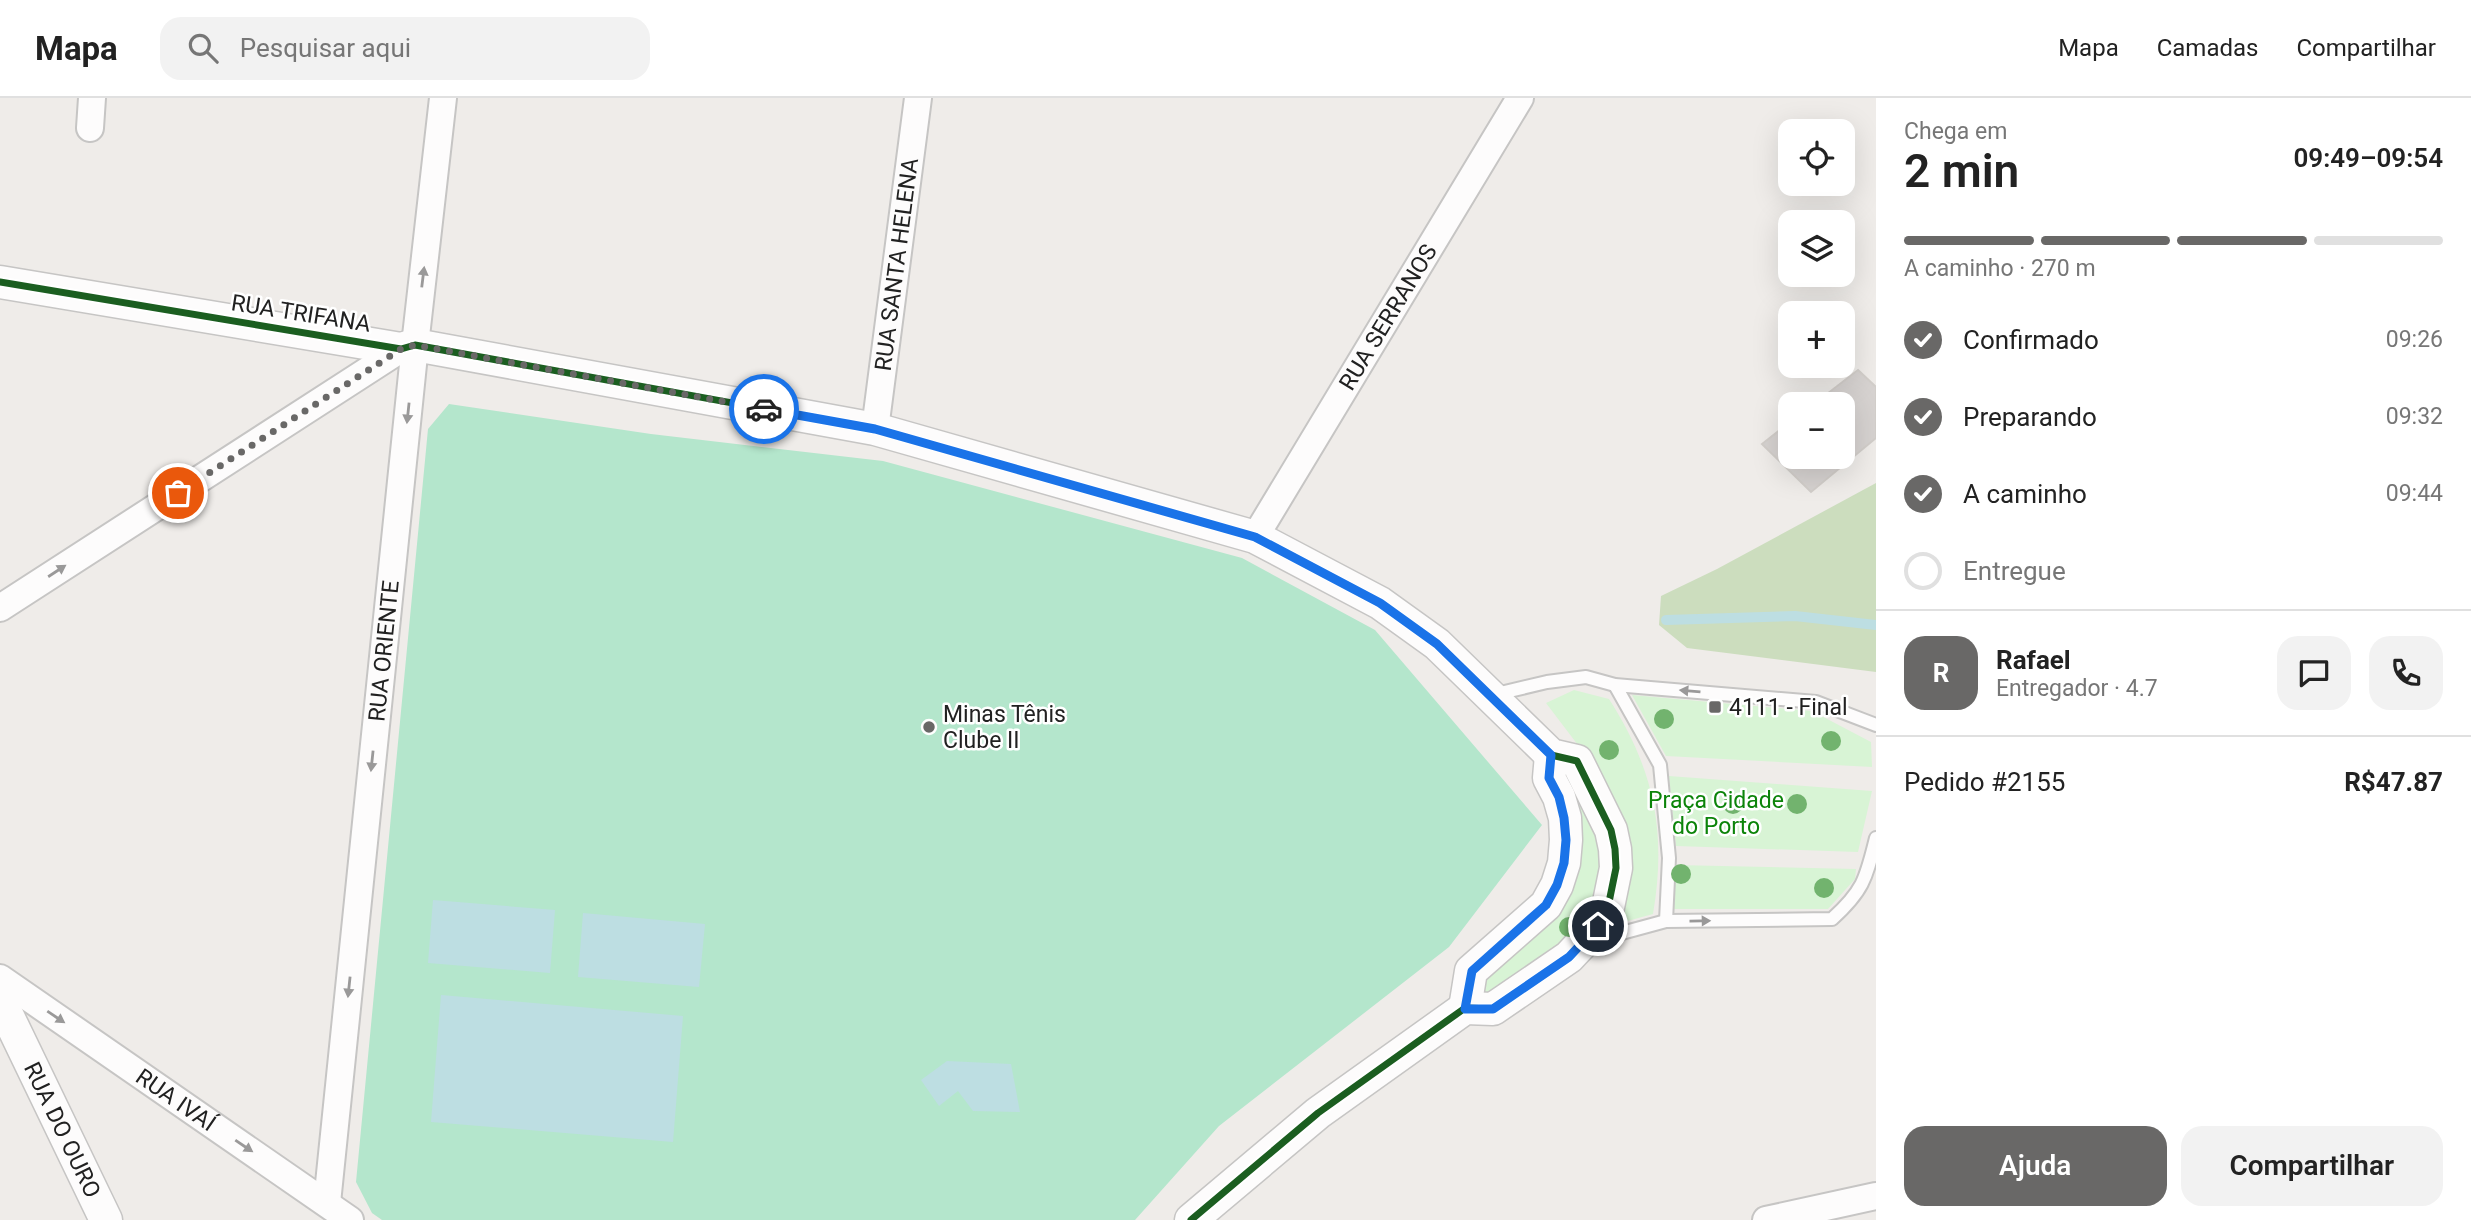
<!DOCTYPE html>
<html lang="pt">
<meta charset="utf-8">
<style>
:root{--surface:#fff;--page:#f2f2f2;--text:#222;--muted:#767676;--line:#e0e0e0;--accent:#696867}
body{margin:0;font-family:Roboto,sans-serif;background:var(--page);color:var(--text);height:100vh;display:flex;flex-direction:column;font-size:26px;white-space:nowrap}
*{box-sizing:border-box;margin:0}
p{font-size:23px;color:var(--muted)}
.icon{flex:none;width:38px;height:38px;fill:none;stroke:currentColor;stroke-width:2;stroke-linecap:round;stroke-linejoin:round}
.map{position:relative;flex:1;overflow:hidden}
.drawer{display:flex;flex-direction:column;background:var(--surface);width:595px}
.drawer>*{flex:none}
.controls{position:absolute;left:1778px;top:21px;display:grid;gap:14px}
.controls a{display:grid;place-items:center;width:77px;height:77px;border-radius:14px;background:var(--surface);box-shadow:0 7px 28px #0002;font-size:35px}
.pin{position:absolute;display:grid;place-items:center;width:60px;height:60px;color:#fff;margin:-30px;border:4px solid #fff;border-radius:50%;box-shadow:0 2px 7px #0007}
.courier{position:absolute;display:grid;place-items:center;width:70px;height:70px;margin:-35px;border:5px solid #1a73e8;border-radius:50%;background:#fff;color:#222;box-shadow:0 2px 9px #0007}
.headline em{font-style:normal;font-weight:600}
.headline div{display:flex;flex-direction:column-reverse}
.headline{display:flex;align-items:center;justify-content:space-between;height:119px;padding:0 28px}
h1{font-size:46px;font-weight:600;line-height:52px}
.bar{display:grid;grid-template-columns:repeat(4,1fr);gap:10px 7px;align-content:center;height:84px;padding:0 28px}
.bar i{height:9px;border-radius:5px;background:var(--line)}
.bar .selected{background:var(--accent)}
.bar p{grid-column:span 4}
.line{display:flex;align-items:center;gap:18px;padding:0 28px;border-top:2px solid var(--line)}
.line div{flex:1}
.round{display:grid;place-items:center;flex:none;width:74px;height:74px;border-radius:21px;background:var(--page)}
ol{padding:0 28px;list-style:none}
li{display:flex;align-items:center;gap:21px;height:77px}
li p{margin-inline-start:auto}
li .icon{padding:7px;border-radius:50%;background:var(--accent);color:#fff;stroke-width:4}
li:last-child{color:var(--muted)}
li i{width:38px;height:38px;border:4px solid var(--line);border-radius:50%}
.primary-button{display:flex;gap:14px;margin-top:auto;padding:14px 28px}
.primary-button a{flex:1;height:80px;border-radius:21px;background:var(--accent);color:#fff;font-size:28px;font-weight:600;line-height:80px;text-align:center}
.primary-button a+a{background:var(--page);color:var(--text)}
header{display:flex;align-items:center;gap:42px;box-sizing:border-box;height:98px;padding:0 35px;background:var(--surface);border-bottom:2px solid var(--line)}
header strong{font-size:33px}
nav{display:flex;gap:38px;margin-inline-start:auto;font-size:24px}
.search{width:490px;height:63px;background:var(--page);display:flex;align-items:center;gap:18px;box-sizing:border-box;padding:0 24px;border-radius:21px;color:var(--muted);font-size:26px}
main{display:flex;flex:1;min-height:0}
.map>svg:first-child{display:block}
</style>
<header>
<strong>Mapa</strong>
<div class="search"><svg class="icon" aria-label="search" viewBox="0 0 24 24"><circle cx="10" cy="10" r="6"/><path d="M15 15l6 6"/></svg>Pesquisar aqui</div>
<nav><a>Mapa</a><a>Camadas</a><a>Compartilhar</a></nav>
</header>
<main>
<div class="map">
<svg width="1876" height="1122" viewBox="0 0 1876 1122">
<rect width="100%" height="100%" fill="#efece9"/>
<polygon fill="#ccddbe" points="1876,385 1876,574 1687,550 1659,527 1661,498 1717,471"/>
<g fill="#d8f4d5">
<path d="M1574,592L1609,601C1654,671 1667,734 1653,816L1613,827L1584,655L1546,605Z"/>
<polygon points="1632,597 1812,613 1871,644 1872,669 1666,658"/>
<polygon points="1571,671 1605,753 1590,823 1490,901 1477,901 1480,877 1554,813 1559,678"/>
<polygon points="1669,678 1872,693 1858,754 1676,748"/>
<polygon points="1675,767 1856,771 1855,781 1828,811 1672,811"/>
</g>
<polygon fill="#b4e6cc" points="449,306 651,336 883,363 1242,460 1375,532 1542,727 1449,849 1219,1028 1135,1122 382,1122 372,1115 356,1084 428,331"/>
<g fill="#bddee2">
<polygon points="433,802 555,812 550,875 428,865"/>
<polygon points="583,815 705,826 699,889 578,879"/>
<polygon points="441,897 683,918 673,1044 431,1024"/>
<polygon points="947,963 1011,966 1020,1014 973,1013 958,993 939,1008 921,982"/>
</g>
<g fill="none" stroke-linecap="round" stroke-linejoin="round">
<polyline stroke="#bddee2" stroke-width="10" points="1666,522 1795,518 1876,527"/>
</g>
<polygon fill="#d6d2d0" stroke="#d2ceca" stroke-width="2" points="1858,272 1876,289 1876,340 1811,394 1762,346 1790,324 1790,359 1843,359 1843,306 1814,306"/>
<g fill="none" stroke-linecap="round" stroke-linejoin="round">
<defs>
<g id="service">
<polyline points="1615,587 1660,667 1669,760 1666,823"/>
<polyline points="1492,597 1547,584 1586,579 1615,587 1816,604 1876,627"/>
<path d="M1596,842L1666,823L1832,821C1864,792 1866,780 1876,740"/>
</g>
<g id="minor">
<polyline points="90,30 92,0"/>
<path id="s1" d="M875,331L918,0"/>
<path id="s2" d="M1255,439L1520,0"/>
<polyline points="0,510 401,251"/>
<path id="s3" d="M0,880L350,1122"/>
<path id="s4" d="M327,1105L415,247L443,0"/>
<polyline points="1766,1122 1876,1098"/>
</g>
<g id="tertiary">
<polyline points="0,184 401,251 415,247 875,331 1255,439 1380,505 1437,546 1551,657 1577,663 1611,732 1615,751 1616,770 1608,809 1598,828 1569,859 1493,911 1465,910 1318,1015 1191,1122"/>
<path id="s5" d="M0,902L106,1122"/>
<polyline points="1465,910 1471,873 1546,807 1557,787 1564,765 1566,742 1565,720 1559,699 1549,680 1551,657"/>
</g>
</defs>
<use href="#service" stroke="#c6c5c4" stroke-width="16"/>
<use href="#minor" stroke="#c6c5c4" stroke-width="30"/>
<use href="#tertiary" stroke="#c6c5c4" stroke-width="35"/>
<use href="#service" stroke="#fdfcfc" stroke-width="12"/>
<use href="#minor" stroke="#fdfcfc" stroke-width="26"/>
<use href="#tertiary" stroke="#fdfcfc" stroke-width="32"/>
<defs>
<polyline id="cycleway" points="0,184 401,251 415,247 875,331 1255,439 1380,505 1437,546 1551,657 1577,663 1611,732 1615,751 1616,770 1608,809 1598,828 1569,859 1493,911 1465,910 1318,1015 1191,1122"/>
</defs>
<use href="#cycleway" stroke="#fff" stroke-width="11"/>
<use href="#cycleway" stroke="#1b5e20" stroke-width="7"/>
</g>
<g fill="#72b36e">
<circle cx="1664" cy="621" r="10"/>
<circle cx="1831" cy="643" r="10"/>
<circle cx="1609" cy="652" r="10"/>
<circle cx="1733" cy="706" r="10"/>
<circle cx="1797" cy="706" r="10"/>
<circle cx="1681" cy="776" r="10"/>
<circle cx="1824" cy="790" r="10"/>
<circle cx="1569" cy="829" r="10"/>
</g>
<defs><path id="oneway-solid" d="M-6-.8H1V-3.2L6.5 0L1 3.2V.8H-6Z" transform="scale(1.75)"/></defs>
<g fill="#9a9999">
<use href="#oneway-solid" transform="translate(423 179) rotate(-83)"/>
<use href="#oneway-solid" transform="translate(408 315) rotate(96)"/>
<use href="#oneway-solid" transform="translate(57 473) rotate(-33)"/>
<use href="#oneway-solid" transform="translate(1690 593) rotate(-175)"/>
<use href="#oneway-solid" transform="translate(372 663) rotate(96)"/>
<use href="#oneway-solid" transform="translate(1700 823) rotate(-1)"/>
<use href="#oneway-solid" transform="translate(349 889) rotate(96)"/>
<use href="#oneway-solid" transform="translate(56 919) rotate(34)"/>
<use href="#oneway-solid" transform="translate(244 1048) rotate(34)"/>
</g>
<g fill="none" stroke-linecap="round" stroke-linejoin="round">
<polyline stroke="#696867" stroke-width="7" stroke-dasharray="0 12.6" points="178,395 401,251 415,247 764,311"/>
<polyline stroke="#1a73e8" stroke-width="9" points="764,311 875,331 1255,439 1380,505 1437,546 1551,657 1549,680 1559,699 1564,720 1566,742 1564,765 1557,787 1546,807 1472,873 1465,911 1493,911 1569,859 1598,828"/>
</g>
<g fill="#696867" stroke="#fff" stroke-width="2.5">
<rect x="1708" y="602" width="14" height="14" rx="3.5"/>
<circle cx="929" cy="629" r="7"/>
</g>
<g text-anchor="middle" stroke-width="5" stroke-linejoin="round" paint-order="stroke">
<g font-size="23" fill="#212121" stroke="#fff">
<text dy="8" stroke="none"><textPath href="#s1" startOffset="166">RUA SANTA HELENA</textPath></text>
<text transform="translate(301 215) rotate(9)" y="8">RUA TRIFANA</text>
<text dy="8" stroke="none"><textPath href="#s2" startOffset="257">RUA SERRANOS</textPath></text>
<text dy="8" stroke="none"><textPath href="#s4" startOffset="555">RUA ORIENTE</textPath></text>
<text dy="8" stroke="none"><textPath href="#s3" startOffset="214">RUA IVAÍ</textPath></text>
<text dy="8" stroke="none"><textPath href="#s5" startOffset="144">RUA DO OURO</textPath></text>
</g>
<g font-size="23" fill="#212121" stroke="#fff" text-anchor="start">
<text x="1729" y="617">4111 - Final</text>
<text x="943" y="624">Minas Tênis<tspan x="943" dy="26">Clube II</tspan></text>
</g>
<g font-size="23" fill="#0c840a" stroke="#fff">
<text x="1716" y="710">Praça Cidade<tspan x="1716" dy="26">do Porto</tspan></text>
</g>
</g>
</svg>
<div class="controls">
<a><svg class="icon" aria-label="locate" viewBox="0 0 24 24"><circle cx="12" cy="12" r="6"/><path d="M12 2v4M12 18v4M2 12h4M18 12h4"/></svg></a>
<a><svg class="icon" aria-label="layers" viewBox="0 0 24 24"><path d="M12 4l9 5-9 5-9-5zM3 14l9 5 9-5"/></svg></a>
<a>+</a>
<a>−</a>
</div>
<div class="pin" style="left:178px;top:395px;background:#ea580c"><svg class="icon" aria-label="bag" viewBox="0 0 24 24"><path d="M5 8h14l-1 12H6zM9 8a3 3 0 0 1 6 0"/></svg></div>
<div class="pin" style="left:1598px;top:828px;background:#1f2937"><svg class="icon" aria-label="home" viewBox="0 0 24 24"><path d="M3 11l9-7 9 7M6 9v11h12V9"/></svg></div>
<div class="courier" style="left:764px;top:311px"><svg class="icon" aria-label="car" viewBox="0 0 24 24"><path d="M5 17H2v-5l4-1 3-4h7l3 4 3 1v5h-3M9 17h6M6 11h13"/><circle cx="7" cy="17" r="2"/><circle cx="17" cy="17" r="2"/></svg></div>
</div>
<section class="drawer">
<div class="headline"><div><h1>2 min</h1><p>Chega em</p></div><em>09:49–09:54</em></div>
<div class="bar"><i class="selected"></i><i class="selected"></i><i class="selected"></i><i></i><p>A caminho · 270 m</p></div>
<ol>
<li><svg class="icon" aria-label="check" viewBox="0 0 24 24"><path d="M5 12l5 5 9-10"/></svg>Confirmado<p>09:26</p></li>
<li><svg class="icon" aria-label="check" viewBox="0 0 24 24"><path d="M5 12l5 5 9-10"/></svg>Preparando<p>09:32</p></li>
<li><svg class="icon" aria-label="check" viewBox="0 0 24 24"><path d="M5 12l5 5 9-10"/></svg>A caminho<p>09:44</p></li>
<li><i></i>Entregue</li>
</ol>
<div class="line" style="height:126px"><b class="round" style="background:var(--accent);color:#fff">R</b><div><b>Rafael</b><p>Entregador · 4.7</p></div><a class="round"><svg class="icon" aria-label="chat" viewBox="0 0 24 24"><path d="M4 5h16v11H9l-5 4z"/></svg></a><a class="round"><svg class="icon" aria-label="phone" viewBox="0 0 24 24"><path d="M5 4h4l2 5-3 2q2 4 5 5l2-3 5 2v4C11 20 4 13 5 4z"/></svg></a></div>
<div class="line" style="height:91px"><div>Pedido #2155</div><b>R$47.87</b></div>
<div class="primary-button"><a>Ajuda</a><a>Compartilhar</a></div>
</section>
</main>
